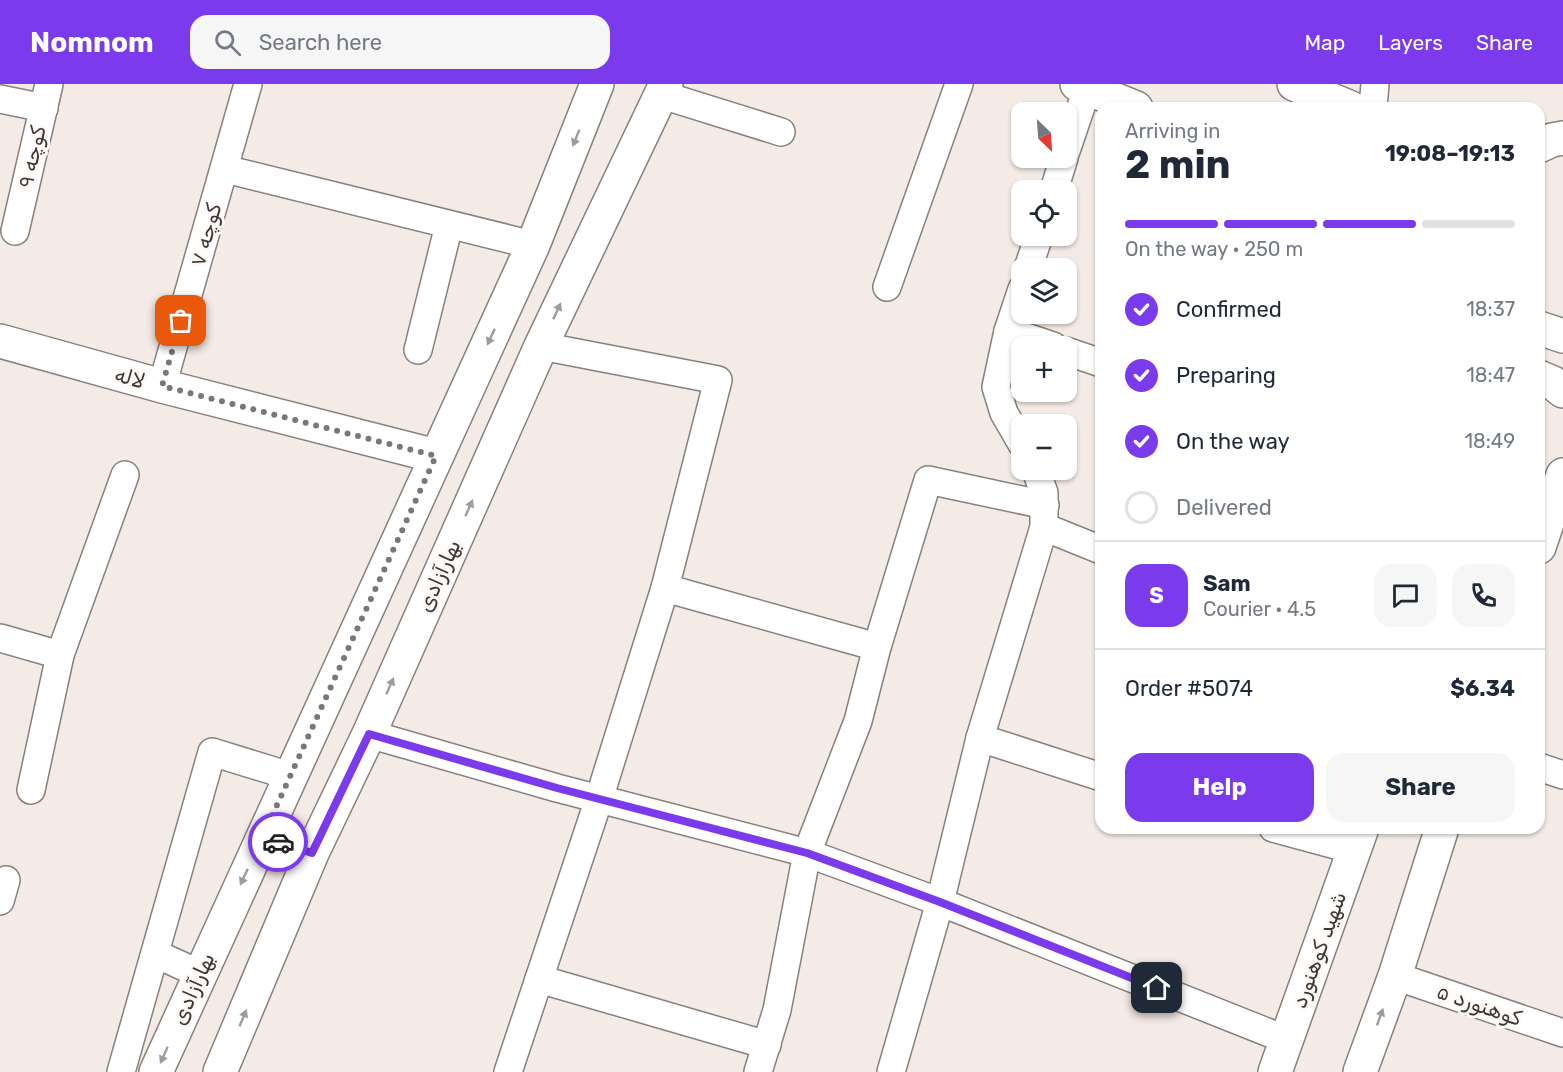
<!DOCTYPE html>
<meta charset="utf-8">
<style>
:root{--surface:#fff;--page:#f6f6f7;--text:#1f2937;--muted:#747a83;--line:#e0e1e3;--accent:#7c3aed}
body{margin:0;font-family:Rubik,Cairo,sans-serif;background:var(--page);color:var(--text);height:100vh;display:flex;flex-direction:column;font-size:22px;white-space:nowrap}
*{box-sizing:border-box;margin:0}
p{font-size:20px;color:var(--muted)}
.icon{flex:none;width:33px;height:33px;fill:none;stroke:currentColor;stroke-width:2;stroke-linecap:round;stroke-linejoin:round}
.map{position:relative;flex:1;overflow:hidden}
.sheet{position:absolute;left:1095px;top:18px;width:450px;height:732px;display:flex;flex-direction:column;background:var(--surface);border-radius:18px;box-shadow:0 2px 4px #0004}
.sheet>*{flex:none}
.needle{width:39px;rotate:155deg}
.tools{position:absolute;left:1011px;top:18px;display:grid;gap:12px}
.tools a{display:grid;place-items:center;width:66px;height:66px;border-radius:12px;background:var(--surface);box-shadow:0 2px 4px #0004;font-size:30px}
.pin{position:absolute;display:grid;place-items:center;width:51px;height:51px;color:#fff;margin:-26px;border-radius:12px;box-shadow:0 3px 9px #0006}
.courier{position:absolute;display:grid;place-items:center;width:60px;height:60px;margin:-30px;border:4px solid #7c3aed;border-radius:50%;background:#fff;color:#222;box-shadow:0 2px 8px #0007}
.overview em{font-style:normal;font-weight:700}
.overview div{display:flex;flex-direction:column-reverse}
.overview{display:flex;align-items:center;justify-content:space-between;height:102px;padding:0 30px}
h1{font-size:39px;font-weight:700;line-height:45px}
.bar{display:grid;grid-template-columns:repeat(4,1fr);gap:9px 6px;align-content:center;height:72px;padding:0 30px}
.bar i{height:8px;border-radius:4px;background:var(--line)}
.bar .on{background:var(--accent)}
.bar p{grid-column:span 4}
.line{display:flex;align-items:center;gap:15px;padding:0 30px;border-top:2px solid var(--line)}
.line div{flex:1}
.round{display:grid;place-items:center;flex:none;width:63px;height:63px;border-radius:18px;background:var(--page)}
ol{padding:0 30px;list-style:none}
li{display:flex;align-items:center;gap:18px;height:66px}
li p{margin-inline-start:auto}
li .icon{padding:6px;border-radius:50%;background:var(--accent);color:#fff;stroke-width:4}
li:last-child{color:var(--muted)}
li i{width:33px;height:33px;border:3px solid var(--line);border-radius:50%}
.cta{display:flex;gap:12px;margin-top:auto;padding:12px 30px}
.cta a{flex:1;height:69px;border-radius:18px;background:var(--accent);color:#fff;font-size:24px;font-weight:700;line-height:69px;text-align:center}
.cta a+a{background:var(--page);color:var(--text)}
header{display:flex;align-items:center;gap:36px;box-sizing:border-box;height:84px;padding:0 30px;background:var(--accent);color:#fff}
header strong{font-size:28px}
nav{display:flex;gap:33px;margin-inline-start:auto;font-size:21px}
.search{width:420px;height:54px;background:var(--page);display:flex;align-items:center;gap:15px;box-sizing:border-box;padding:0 21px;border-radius:18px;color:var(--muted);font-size:22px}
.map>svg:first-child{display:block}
</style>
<header>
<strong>Nomnom</strong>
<div class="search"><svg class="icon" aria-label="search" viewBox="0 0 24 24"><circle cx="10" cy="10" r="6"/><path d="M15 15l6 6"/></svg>Search here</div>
<nav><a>Map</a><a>Layers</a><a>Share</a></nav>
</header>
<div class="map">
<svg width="1563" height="988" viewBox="0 0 1563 988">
<rect width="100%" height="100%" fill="#f5ebe6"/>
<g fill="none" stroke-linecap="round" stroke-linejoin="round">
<defs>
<g id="street">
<polyline points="659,10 781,48"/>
<polyline points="0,15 44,24"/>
<polyline points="1373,24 1375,0"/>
<polyline points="1066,67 1087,5"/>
<polyline points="225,85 533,161"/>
<polyline points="1054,106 1064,74"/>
<polyline points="15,147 49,0"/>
<polyline points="1028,184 1039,152"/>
<polyline points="887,203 959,0"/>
<polyline points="1022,205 1008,247 996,303 1004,329 1022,360"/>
<polyline points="1008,247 1053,262"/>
<polyline points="418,266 449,141"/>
<polyline points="1066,267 1101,279"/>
<polyline points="162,302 248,0"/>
<polyline points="1045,421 928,396 877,563 858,637 807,769 940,818 1287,956"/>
<polyline points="1044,443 1101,466"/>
<polyline points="665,504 877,563"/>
<polyline points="0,554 60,571"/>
<polyline points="369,650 557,704 807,769 777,926 758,988"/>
<polyline points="980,654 1101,693"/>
<polyline points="1539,683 1563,691"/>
<polyline points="31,706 60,571 125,391"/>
<polyline points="1273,744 1354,766"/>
<polyline points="0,817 6,796"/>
<polyline points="156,870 200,890"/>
<polyline points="1395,892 1563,949"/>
<polyline points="539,895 767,961"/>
<polyline points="121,988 212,668 290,692"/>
<polyline points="508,988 599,715 665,504 718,296 541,262"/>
<polyline points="891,988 940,818 980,654 1044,443 1044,409 1036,386"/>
</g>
<g id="secondary">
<polyline points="1077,0 1136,24"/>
<polyline points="1294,0 1351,24"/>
<polyline points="1539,62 1552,56 1563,54"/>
<polyline points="1539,244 1563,252"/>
<polyline points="0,257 162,302 436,372"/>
<polyline points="1539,293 1553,299 1563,307"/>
<polyline points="1539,463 1563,391"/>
<polyline points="156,988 533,161 597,0"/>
<polyline points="220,988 312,769 369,650 541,262 666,0"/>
<polyline points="1275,988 1362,744"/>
<polyline points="1360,988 1395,892 1442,744"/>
</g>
</defs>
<use href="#street" stroke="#89807b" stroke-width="30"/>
<use href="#secondary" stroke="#89807b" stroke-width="36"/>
<use href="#street" stroke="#fff" stroke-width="27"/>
<use href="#secondary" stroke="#fff" stroke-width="33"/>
</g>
<defs><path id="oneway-solid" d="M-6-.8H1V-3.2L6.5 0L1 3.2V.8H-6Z" transform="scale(1.5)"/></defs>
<g fill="#9e9c9a">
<use href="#oneway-solid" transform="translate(576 54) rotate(112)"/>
<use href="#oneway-solid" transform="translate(557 227) rotate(-65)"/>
<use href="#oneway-solid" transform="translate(491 253) rotate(115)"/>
<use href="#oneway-solid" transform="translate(469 424) rotate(-66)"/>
<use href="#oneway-solid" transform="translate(390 602) rotate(-66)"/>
<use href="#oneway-solid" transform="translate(244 793) rotate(115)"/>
<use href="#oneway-solid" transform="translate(1380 933) rotate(-70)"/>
<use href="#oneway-solid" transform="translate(243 934) rotate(-67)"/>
<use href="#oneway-solid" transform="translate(164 971) rotate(114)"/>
</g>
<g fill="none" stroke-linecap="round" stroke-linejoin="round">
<polyline stroke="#7d7774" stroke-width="6" stroke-dasharray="0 10.8" points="181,237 162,302 436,372 262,754 278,758"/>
<polyline stroke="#7c3aed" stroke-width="8" points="278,758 312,769 369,650 557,704 807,769 940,818 1157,904"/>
</g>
<g text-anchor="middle" stroke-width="6" stroke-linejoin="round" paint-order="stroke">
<g font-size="21" fill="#3c3836" stroke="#fff9f6">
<text transform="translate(32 73) rotate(-77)" y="7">کوچه ۹</text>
<text transform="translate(206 151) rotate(-74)" y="7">کوچه ۷</text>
<text transform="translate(130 294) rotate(16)" y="7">لاله</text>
<text transform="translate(439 492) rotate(-66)" y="7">بهارآزادی</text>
<text transform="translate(1319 866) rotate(-70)" y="7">شهید کوهنورد</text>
<text transform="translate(193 905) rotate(-66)" y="7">بهارآزادی</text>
<text transform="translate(1479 921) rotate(19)" y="7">کوهنورد ۵</text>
</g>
</g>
</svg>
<div class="tools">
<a><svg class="needle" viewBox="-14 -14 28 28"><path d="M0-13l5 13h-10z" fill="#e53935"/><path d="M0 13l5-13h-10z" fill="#747a83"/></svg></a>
<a><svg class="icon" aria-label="locate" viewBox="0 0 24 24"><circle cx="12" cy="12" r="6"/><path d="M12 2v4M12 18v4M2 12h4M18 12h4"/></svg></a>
<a><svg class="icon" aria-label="layers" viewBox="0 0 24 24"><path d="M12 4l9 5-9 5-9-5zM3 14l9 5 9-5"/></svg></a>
<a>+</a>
<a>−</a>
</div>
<div class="pin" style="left:181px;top:237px;background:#ea580c"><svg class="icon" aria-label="bag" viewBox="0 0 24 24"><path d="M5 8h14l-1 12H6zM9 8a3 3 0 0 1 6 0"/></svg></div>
<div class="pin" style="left:1157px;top:904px;background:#1f2937"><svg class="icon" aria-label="home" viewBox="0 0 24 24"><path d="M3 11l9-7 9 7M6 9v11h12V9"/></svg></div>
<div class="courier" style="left:278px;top:758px"><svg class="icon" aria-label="car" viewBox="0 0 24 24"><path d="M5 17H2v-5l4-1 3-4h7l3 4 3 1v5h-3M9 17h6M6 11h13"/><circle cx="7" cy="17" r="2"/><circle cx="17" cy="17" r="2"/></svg></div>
<section class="sheet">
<div class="overview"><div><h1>2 min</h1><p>Arriving in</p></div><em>19:08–19:13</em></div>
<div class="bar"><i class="on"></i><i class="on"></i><i class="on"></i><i></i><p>On the way · 250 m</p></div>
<ol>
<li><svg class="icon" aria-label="check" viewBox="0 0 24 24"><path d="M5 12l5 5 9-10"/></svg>Confirmed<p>18:37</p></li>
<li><svg class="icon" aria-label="check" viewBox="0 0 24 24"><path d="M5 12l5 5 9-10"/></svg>Preparing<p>18:47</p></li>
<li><svg class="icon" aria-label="check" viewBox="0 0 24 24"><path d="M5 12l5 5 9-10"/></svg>On the way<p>18:49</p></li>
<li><i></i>Delivered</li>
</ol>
<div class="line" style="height:108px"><b class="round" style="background:var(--accent);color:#fff">S</b><div><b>Sam</b><p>Courier · 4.5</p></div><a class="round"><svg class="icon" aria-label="chat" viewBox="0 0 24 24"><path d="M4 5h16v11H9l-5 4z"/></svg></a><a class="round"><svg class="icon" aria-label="phone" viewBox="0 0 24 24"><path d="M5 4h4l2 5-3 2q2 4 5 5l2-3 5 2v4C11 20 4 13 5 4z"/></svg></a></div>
<div class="line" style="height:78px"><div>Order #5074</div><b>$6.34</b></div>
<div class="cta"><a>Help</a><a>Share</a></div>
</section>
</div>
